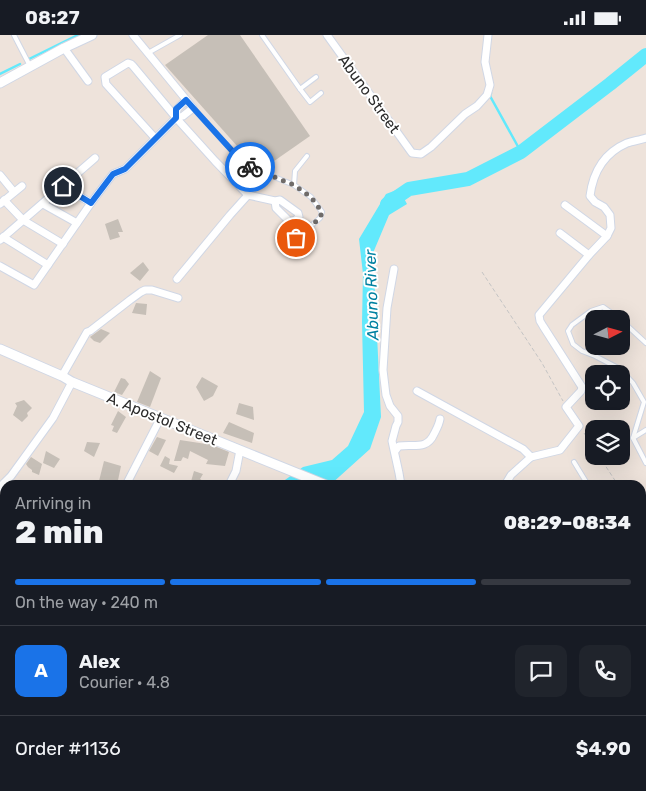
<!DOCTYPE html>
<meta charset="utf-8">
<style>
:root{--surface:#171b24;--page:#20242c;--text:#f1f3f6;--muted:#9ea1a6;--line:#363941;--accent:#1a73e8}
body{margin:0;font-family:Rubik,sans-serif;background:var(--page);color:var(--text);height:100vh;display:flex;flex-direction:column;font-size:19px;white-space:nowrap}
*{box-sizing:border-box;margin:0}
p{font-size:16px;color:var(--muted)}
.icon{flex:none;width:28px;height:28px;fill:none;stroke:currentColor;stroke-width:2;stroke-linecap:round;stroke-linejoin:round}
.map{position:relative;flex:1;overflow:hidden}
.panel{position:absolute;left:0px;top:445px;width:646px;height:311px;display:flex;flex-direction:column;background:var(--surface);border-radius:15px 15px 0 0;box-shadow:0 5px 20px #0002}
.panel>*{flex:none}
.needle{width:32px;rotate:84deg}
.tools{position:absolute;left:585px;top:275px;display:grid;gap:10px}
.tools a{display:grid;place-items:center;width:45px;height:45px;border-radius:10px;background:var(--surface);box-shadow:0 5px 20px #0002;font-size:25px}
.pin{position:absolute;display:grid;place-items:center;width:42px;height:42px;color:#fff;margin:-21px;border:2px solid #fff;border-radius:50%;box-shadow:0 1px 5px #0007}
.courier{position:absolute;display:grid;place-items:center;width:50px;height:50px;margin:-25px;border:4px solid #1a73e8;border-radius:50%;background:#fff;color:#222;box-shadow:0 1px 6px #0007}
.head em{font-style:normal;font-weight:800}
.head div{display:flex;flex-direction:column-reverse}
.head{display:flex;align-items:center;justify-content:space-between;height:85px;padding:0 15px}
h1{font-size:32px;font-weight:800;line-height:38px}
.bar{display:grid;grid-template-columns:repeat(4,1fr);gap:8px 5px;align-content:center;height:60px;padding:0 15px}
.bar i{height:6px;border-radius:4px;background:var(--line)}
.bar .active{background:var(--accent)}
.bar p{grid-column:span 4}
.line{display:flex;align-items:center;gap:12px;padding:0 15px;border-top:1px solid var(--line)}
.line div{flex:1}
.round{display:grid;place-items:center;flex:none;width:52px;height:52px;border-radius:10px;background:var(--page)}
.status{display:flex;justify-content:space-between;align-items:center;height:35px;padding:0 25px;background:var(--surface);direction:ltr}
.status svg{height:14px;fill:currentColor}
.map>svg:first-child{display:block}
</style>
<div class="status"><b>08:27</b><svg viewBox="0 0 49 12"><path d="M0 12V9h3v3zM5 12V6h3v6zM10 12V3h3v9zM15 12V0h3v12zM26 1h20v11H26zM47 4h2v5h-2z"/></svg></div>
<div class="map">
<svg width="646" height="756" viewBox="0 0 646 756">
<rect width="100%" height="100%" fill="#eee3db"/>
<polygon fill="#62e9fc" points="399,154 407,169 389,180 373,218 381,382 370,414 330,450 278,450 303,432 332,425 348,411 364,377 362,287 363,239 359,204 386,159"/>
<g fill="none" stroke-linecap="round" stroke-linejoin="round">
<g stroke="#62e9fc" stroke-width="2.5">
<polyline points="29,24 78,0"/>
<polyline points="0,39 20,29"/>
<polyline points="491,58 490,61 521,117"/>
<polyline points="641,615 646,614"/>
<polyline points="531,756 534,751"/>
</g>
<polyline stroke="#62e9fc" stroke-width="14" points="387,169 409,154 468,144 521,117 610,49 646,20"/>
</g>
<g fill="#c6bfb7">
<polygon points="208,0 240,0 310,101 267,131 253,129 165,30"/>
<polygon points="118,184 123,197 118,197 120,202 110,205 105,189"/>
<polygon points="143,227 149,235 140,246 130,238"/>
<polygon points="136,268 147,269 146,280 132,278"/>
<polygon points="101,294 110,298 100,308 94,306 90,302"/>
<polygon points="150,336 161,343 150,372 137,367"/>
<polygon points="202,342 218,351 213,361 204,366 196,352"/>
<polygon points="121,343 125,344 129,349 122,360 114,357"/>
<polygon points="24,365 32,373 27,378 28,381 22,387 13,380 17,371 15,368"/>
<polygon points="239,368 253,372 254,385 236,379"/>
<polygon points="118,376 126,382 117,398 112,396 114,391 111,390"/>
<polygon points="229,387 254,398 252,408 223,398"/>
<polygon points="157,402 166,405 158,421 149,416"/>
<polygon points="180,405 206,409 207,408 229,417 225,431 206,429 208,425 190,416 188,424 183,422 181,426 174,426"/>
<polygon points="87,407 100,408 94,422 84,416"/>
<polygon points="46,416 60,424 54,433 43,428"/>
<polygon points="165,421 170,424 169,429 178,431 174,438 160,431"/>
<polygon points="31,422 42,429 39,440 32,437 32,435 28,432 26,429"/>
<polygon points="104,426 121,431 117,450 98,450"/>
<polygon points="194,436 203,439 200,444 209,450 190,450"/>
</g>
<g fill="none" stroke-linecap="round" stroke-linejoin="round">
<defs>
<g id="service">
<polyline points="14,0 30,31"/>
<polyline points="262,0 300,54 316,42"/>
<polyline points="148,18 180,0"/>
<polyline points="300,54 310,67 321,58"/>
<polyline points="193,73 245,130 294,150 311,162 322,177 320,183 297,203"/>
<polyline points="294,150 295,136 307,121"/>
<polyline points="620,284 603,272 591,276 572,290 568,296 573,309 582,316 595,321 620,334 633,348 644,367 633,403 646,428"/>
<polyline points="621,285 646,308"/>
<polyline points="633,403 646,395"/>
<polyline points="574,427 588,450"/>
<polyline points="641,509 646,506"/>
<polyline points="148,756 151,751"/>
<polyline points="182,756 185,751"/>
<polyline points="201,756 203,751"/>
<polyline points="229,756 232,751"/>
</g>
<g id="minor">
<polyline points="133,0 193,73 183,81 176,83 177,74 186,65"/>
<polyline points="327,0 412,118 421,119 431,112 465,79 477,71 487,60 490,50 485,27 488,0"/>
<polyline points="64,13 88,46"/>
<polyline points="155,103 106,49 105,42 128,28 131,29 133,31 178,85 215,126 248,160 275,166 280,165 298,178 299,182 294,186 289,186 276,173 275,166"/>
<polyline points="0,140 14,157"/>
<polyline points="63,151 91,168"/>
<polyline points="4,165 23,185 63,209"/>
<polyline points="0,169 22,151"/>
<polyline points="43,169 77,188"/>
<polyline points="565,170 607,201"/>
<polyline points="560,198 589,220"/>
<polyline points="3,202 48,230"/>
<polyline points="0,205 95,123"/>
<polyline points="0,231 34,250 91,168 113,139 125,134 176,83"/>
<polyline points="394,234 387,273 383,335 386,360 390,371 398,381 398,387 396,391 392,406 399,438 401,450"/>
<polyline points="177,244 230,180 248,160"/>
<polyline points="62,341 87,297 90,296 130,265 141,257 145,255 152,255 178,263"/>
<polyline points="417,356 523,414 531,422"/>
<path d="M395,416L399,411C414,409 427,415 434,399C437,393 439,390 440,384"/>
<polyline points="126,450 160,384"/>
<polyline points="229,450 236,436 240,415"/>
<path d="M505,450L511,440L531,422L560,415L579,391L566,372L581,356L582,352L543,291L540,286L539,280L589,220L607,201L611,193L610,180L604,172L595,167L590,161C593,137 604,118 627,108C633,106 640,105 646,103"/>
<polyline points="0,452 11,441 53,383 72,347"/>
<polyline points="0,543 5,545"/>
<polyline points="0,583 5,580"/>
<polyline points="0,622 5,618"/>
<polyline points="0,632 5,637"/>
<polyline points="617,751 623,756"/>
<polyline points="291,756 293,751"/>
</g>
<g id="tertiary">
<polyline points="0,48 64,13 92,0"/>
<polyline points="0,314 62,341 72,347 326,450"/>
<polyline points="641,545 646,542"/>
<polyline points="641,705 646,715"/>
</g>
</defs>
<use href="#service" stroke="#d0d7e5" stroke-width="6"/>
<use href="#minor" stroke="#d0d7e5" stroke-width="9"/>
<use href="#tertiary" stroke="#d0d7e5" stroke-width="11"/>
<g stroke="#c4c4c4" stroke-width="1" stroke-dasharray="4 2.5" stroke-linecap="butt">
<polyline points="482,237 542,328 563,366"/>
<polyline points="584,398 594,413"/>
<polyline points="599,421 618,450"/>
<polyline points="641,485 646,492"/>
</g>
<use href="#service" stroke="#fff" stroke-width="4"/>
<use href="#minor" stroke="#fff" stroke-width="7"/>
<use href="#tertiary" stroke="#fff" stroke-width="9"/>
</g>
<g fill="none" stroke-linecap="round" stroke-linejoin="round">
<polyline stroke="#6f6b69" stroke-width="5" stroke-dasharray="0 9" points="250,132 294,150 311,162 322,177 320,183 296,203"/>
<polyline stroke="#1a73e8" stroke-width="6" points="63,151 91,168 113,139 125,134 176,83 176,74 186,65 245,130 250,132"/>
</g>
<g text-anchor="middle" stroke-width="4" stroke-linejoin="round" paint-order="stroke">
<g font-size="15" fill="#2b2b2b" stroke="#fff">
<text transform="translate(369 59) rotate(54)" y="5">Abuno Street</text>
<text transform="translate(162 384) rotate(22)" y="5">A. Apostol Street</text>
</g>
<g font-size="16" font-style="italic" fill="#0181a1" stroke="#fff">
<text transform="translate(371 260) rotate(-92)" y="6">Abuno River</text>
</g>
</g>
</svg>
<div class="tools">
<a><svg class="needle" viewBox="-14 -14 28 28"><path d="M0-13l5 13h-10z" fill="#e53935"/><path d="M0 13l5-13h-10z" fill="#9ea1a6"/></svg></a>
<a><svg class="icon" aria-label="locate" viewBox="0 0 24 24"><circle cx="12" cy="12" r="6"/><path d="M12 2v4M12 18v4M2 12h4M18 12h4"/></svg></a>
<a><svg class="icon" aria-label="layers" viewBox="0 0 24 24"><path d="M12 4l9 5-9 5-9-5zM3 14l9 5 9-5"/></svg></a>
</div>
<div class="pin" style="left:296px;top:203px;background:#ea580c"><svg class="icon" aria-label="bag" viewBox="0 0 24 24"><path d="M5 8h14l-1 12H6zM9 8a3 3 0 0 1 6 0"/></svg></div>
<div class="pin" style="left:63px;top:151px;background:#1f2937"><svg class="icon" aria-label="home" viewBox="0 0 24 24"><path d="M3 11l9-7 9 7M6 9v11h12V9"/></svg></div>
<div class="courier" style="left:250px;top:132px"><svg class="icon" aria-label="bike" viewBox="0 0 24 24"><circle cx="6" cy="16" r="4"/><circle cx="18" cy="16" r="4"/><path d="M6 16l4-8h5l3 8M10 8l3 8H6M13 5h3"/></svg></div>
<section class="panel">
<div class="head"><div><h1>2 min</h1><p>Arriving in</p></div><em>08:29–08:34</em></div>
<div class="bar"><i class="active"></i><i class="active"></i><i class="active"></i><i></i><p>On the way · 240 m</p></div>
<div class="line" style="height:90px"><b class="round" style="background:var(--accent);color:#fff">A</b><div><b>Alex</b><p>Courier · 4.8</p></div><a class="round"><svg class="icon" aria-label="chat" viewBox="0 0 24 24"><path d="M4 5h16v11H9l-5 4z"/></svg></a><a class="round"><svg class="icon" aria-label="phone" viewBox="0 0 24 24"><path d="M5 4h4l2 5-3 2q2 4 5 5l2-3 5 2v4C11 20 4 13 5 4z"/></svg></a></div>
<div class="line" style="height:65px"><div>Order #1136</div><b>$4.90</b></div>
</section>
</div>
